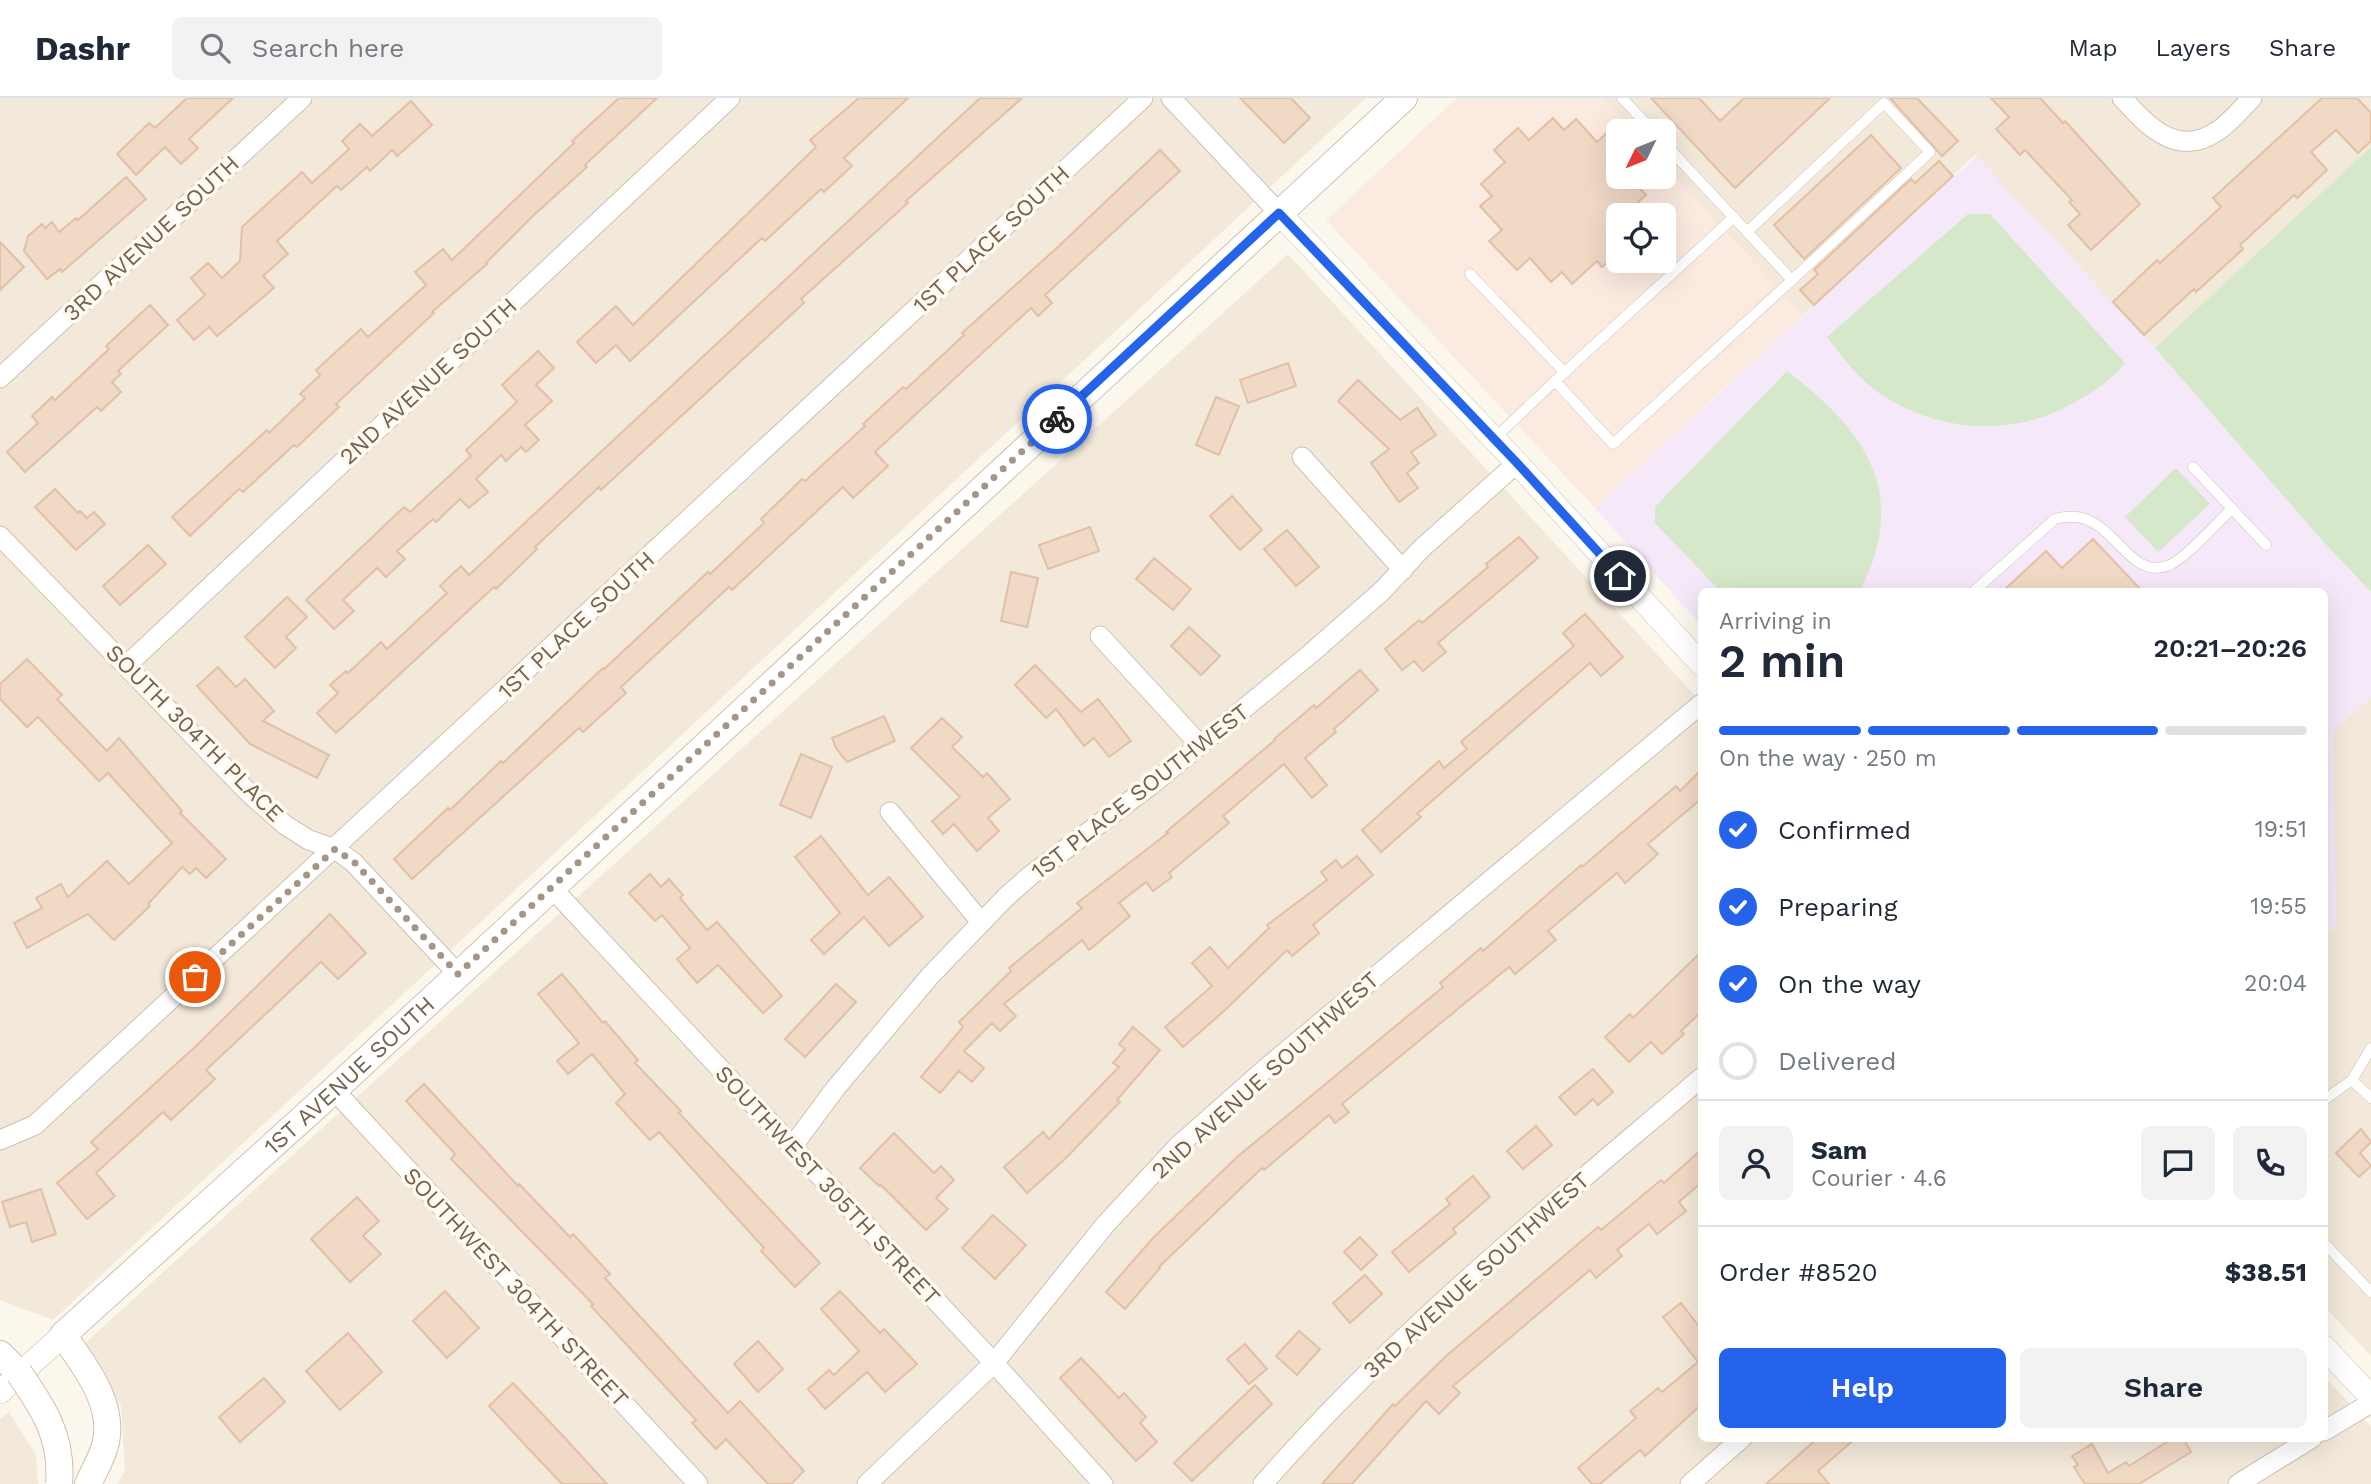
<!DOCTYPE html>
<meta charset="utf-8">
<style>
:root{--surface:#fff;--page:#f2f2f3;--text:#1f2937;--muted:#747a83;--line:#e0e1e3;--accent:#2563eb}
body{margin:0;font-family:"Work Sans",sans-serif;background:var(--page);color:var(--text);height:100vh;display:flex;flex-direction:column;font-size:26px;white-space:nowrap}
*{box-sizing:border-box;margin:0}
p{font-size:23px;color:var(--muted)}
.icon{flex:none;width:38px;height:38px;fill:none;stroke:currentColor;stroke-width:2;stroke-linecap:round;stroke-linejoin:round}
.map{position:relative;flex:1;overflow:hidden}
.drawer{position:absolute;left:1698px;top:490px;width:630px;height:854px;display:flex;flex-direction:column;background:var(--surface);border-radius:10px;box-shadow:0 7px 28px #0002}
.drawer>*{flex:none}
.needle{width:46px;rotate:227deg}
.controls{position:absolute;left:1606px;top:21px;display:grid;gap:14px}
.controls a{display:grid;place-items:center;width:70px;height:70px;border-radius:10px;background:var(--surface);box-shadow:0 7px 28px #0002;font-size:35px}
.pin{position:absolute;display:grid;place-items:center;width:60px;height:60px;color:#fff;margin:-30px;border:4px solid #fff;border-radius:50%;box-shadow:0 2px 7px #0007}
.courier{position:absolute;display:grid;place-items:center;width:70px;height:70px;margin:-35px;border:5px solid #2563eb;border-radius:50%;background:#fff;color:#222;box-shadow:0 2px 9px #0007}
.overview em{font-style:normal;font-weight:600}
.overview div{display:flex;flex-direction:column-reverse}
.overview{display:flex;align-items:center;justify-content:space-between;height:119px;padding:0 21px}
h1{font-size:46px;font-weight:600;line-height:52px}
.bar{display:grid;grid-template-columns:repeat(4,1fr);gap:10px 7px;align-content:center;height:84px;padding:0 21px}
.bar i{height:9px;border-radius:5px;background:var(--line)}
.bar .on{background:var(--accent)}
.bar p{grid-column:span 4}
.line{display:flex;align-items:center;gap:18px;padding:0 21px;border-top:2px solid var(--line)}
.line div{flex:1}
.round{display:grid;place-items:center;flex:none;width:74px;height:74px;border-radius:10px;background:var(--page)}
ol{padding:0 21px;list-style:none}
li{display:flex;align-items:center;gap:21px;height:77px}
li p{margin-inline-start:auto}
li .icon{padding:7px;border-radius:50%;background:var(--accent);color:#fff;stroke-width:4}
li:last-child{color:var(--muted)}
li i{width:38px;height:38px;border:4px solid var(--line);border-radius:50%}
.primary-button{display:flex;gap:14px;margin-top:auto;padding:14px 21px}
.primary-button a{flex:1;height:80px;border-radius:10px;background:var(--accent);color:#fff;font-size:28px;font-weight:600;line-height:80px;text-align:center}
.primary-button a+a{background:var(--page);color:var(--text)}
header{display:flex;align-items:center;gap:42px;box-sizing:border-box;height:98px;padding:0 35px;background:var(--surface);border-bottom:2px solid var(--line)}
header strong{font-size:33px}
nav{display:flex;gap:38px;margin-inline-start:auto;font-size:24px}
.search{width:490px;height:63px;background:var(--page);display:flex;align-items:center;gap:18px;box-sizing:border-box;padding:0 24px;border-radius:10px;color:var(--muted);font-size:26px}
.map>svg:first-child{display:block}
</style>
<header>
<strong>Dashr</strong>
<div class="search"><svg class="icon" aria-label="search" viewBox="0 0 24 24"><circle cx="10" cy="10" r="6"/><path d="M15 15l6 6"/></svg>Search here</div>
<nav><a>Map</a><a>Layers</a><a>Share</a></nav>
</header>
<div class="map">
<svg width="2371" height="1386" viewBox="0 0 2371 1386">
<rect width="100%" height="100%" fill="#fcf7ec"/>
<g fill="#f3e9da">
<polygon points="0,0 1366,0 53,1222 0,1202"/>
<polygon points="1601,0 2371,0 2371,74 2303,113 2155,250 1975,57 1803,217 1664,68 1664,33 1632,33"/>
<polygon points="1288,156 1701,604 1701,1340 2324,1340 2324,1278 2371,1329 2371,1386 117,1386 125,1373 121,1308 85,1245"/>
<polygon points="2371,599 2371,1258 2324,1208 2324,839 2336,828 2333,634"/>
<polygon points="9,1314 36,1357 38,1386 0,1386 0,1321"/>
</g>
<path fill="#fbeae0" fill-rule="evenodd" d="M1457,0H1601L1632,33H1619V79H1664V68L1803,217L1595,410L1326,122ZM1619,117H1664V163H1619Z"/>
<polygon fill="#f4e8f9" points="1977,58 2155,250 2320,440 2371,494 2371,599 2333,634 2336,828 2324,839 2324,494 1701,494 1701,527 1595,410"/>
<g fill="#d5e9ca">
<polygon points="2371,49 2371,494 2320,440 2155,250"/>
<path d="M1968,116H1990L2125,265C2110,284 2091,295 2070,307C2010,339 1939,334 1882,297C1859,282 1843,260 1827,239Z"/>
<path d="M1787,273C1866,333 1910,395 1860,493H1720L1655,425V409Z"/>
<polygon points="2176,370 2210,406 2158,454 2125,419"/>
</g>
<g fill="#f0d9c5" stroke="#e1c0a6" stroke-width="2">
<polygon points="187,0 233,0 189,41 198,50 181,66 165,49 136,77 117,56 149,25 155,30"/>
<polygon points="619,0 657,0 585,67 587,69 535,116 486,165 487,166 432,214 434,215 336,306 339,309 297,349 294,347 243,394 239,391 190,438 172,419 267,332 269,335 305,300 300,296 320,277 316,272 361,231 368,239 426,187 415,174 443,151 452,162 574,45 572,43"/>
<polygon points="859,0 908,0 844,60 852,68 824,94 821,91 765,143 762,140 630,263 616,247 596,265 577,244 616,208 633,227 816,49 810,42"/>
<polygon points="980,0 1022,0 906,103 908,105 801,201 804,205 601,392 599,389 535,449 537,451 496,491 494,489 336,635 317,615 338,595 330,587 346,573 348,575 381,544 387,551 447,495 440,488 461,468 469,477"/>
<polygon points="1240,0 1291,0 1310,20 1284,45"/>
<polygon points="1651,0 1699,0 1720,23 1744,0 1830,0 1735,90"/>
<polygon points="1890,0 1917,0 1958,43 1942,58"/>
<polygon points="1991,0 2040,0 2063,25 2065,23 2140,106 2091,152 2068,127 2080,116 2069,104 2072,102 2025,52 2020,57 1996,31 2009,19"/>
<polygon points="2322,0 2357,0 2371,15 2371,43 2358,55 2336,32 2311,54 2327,72 2297,100 2294,97 2240,147 2243,151 2196,194 2194,191 2144,237 2113,204 2157,162 2160,165 2221,109 2213,100"/>
<polygon points="411,3 432,27 397,58 392,52 370,73 367,69 341,92 337,88 277,143 288,156 263,178 274,190 217,238 209,229 194,242 177,222 205,197 191,180 208,165 222,180 240,163 242,129 302,74 312,85 349,51 342,43 360,26 372,38"/>
<polygon points="1553,20 1564,32 1576,21 1597,44 1609,33 1619,44 1619,79 1629,79 1646,97 1638,104 1649,117 1619,117 1619,154 1602,169 1597,163 1572,186 1562,174 1551,184 1530,160 1517,172 1489,143 1502,132 1480,108 1492,98 1481,86 1505,64 1494,52 1518,30 1529,42"/>
<polygon points="1871,37 1901,70 1804,161 1774,127"/>
<polygon points="1160,52 1180,73 1045,197 1052,205 1038,218 1031,210 875,354 888,368 853,400 843,389 732,492 729,489 621,589 626,595 583,634 579,630 412,781 394,761 448,710 450,712 501,663 503,665 603,570 604,571 708,474 710,476 764,425 761,421 802,381 805,383 865,328 863,326 903,289 906,291 964,237 962,235 1059,148"/>
<polygon points="1939,63 1953,78 1814,207 1800,192 1818,176 1814,172 1911,81 1915,85"/>
<polygon points="126,79 146,101 62,174 60,171 47,181 24,153 28,138 42,126 45,130 52,124 59,134 76,120 78,122"/>
<polygon points="0,144 24,169 0,192"/>
<polygon points="150,207 168,227 118,273 121,276 112,284 121,294 101,313 97,309 25,374 7,354 38,325 32,318 52,299 55,302 109,251 106,248"/>
<polygon points="538,253 554,270 536,287 552,303 525,327 539,342 526,354 521,349 506,363 501,357 476,381 488,394 469,410 460,401 436,424 433,421 397,453 405,461 386,479 377,470 343,502 354,513 334,531 306,502 404,409 410,414 471,358 466,352 517,304 502,287"/>
<polygon points="1288,265 1296,288 1248,305 1240,282"/>
<polygon points="1358,282 1400,322 1417,310 1436,337 1411,354 1419,365 1407,375 1418,390 1399,404 1371,365 1389,351 1338,303"/>
<polygon points="1216,299 1239,308 1219,357 1196,347"/>
<polygon points="55,391 78,415 80,413 87,420 94,414 105,426 76,452 35,409"/>
<polygon points="1232,398 1262,432 1240,452 1210,418"/>
<polygon points="1090,429 1099,453 1048,471 1039,447"/>
<polygon points="1287,432 1319,469 1296,488 1264,451"/>
<polygon points="1519,439 1538,460 1438,545 1446,554 1423,573 1414,563 1402,572 1385,551 1419,522 1422,525 1488,469 1486,466"/>
<polygon points="2093,441 2143,494 2002,494 2046,453 2062,470"/>
<polygon points="148,447 166,466 120,507 103,488"/>
<polygon points="1154,460 1191,491 1173,512 1136,481"/>
<polygon points="1011,474 1038,480 1027,529 1001,523"/>
<polygon points="287,499 307,519 286,539 296,550 275,570 245,539"/>
<polygon points="1585,516 1623,559 1601,578 1590,565 1417,716 1421,719 1381,754 1362,732 1439,663 1444,670 1467,651 1461,644 1464,641 1574,548 1563,535"/>
<polygon points="1189,529 1220,558 1201,577 1171,548"/>
<polygon points="27,561 62,597 57,601 107,653 119,640 182,713 180,715 226,761 206,780 196,770 190,776 182,769 148,806 150,808 114,842 88,816 27,850 14,825 42,810 36,800 61,786 68,799 107,763 129,786 172,745 108,675 99,683 38,619 27,629 0,601 0,586"/>
<polygon points="1035,567 1081,614 1098,601 1131,643 1109,659 1094,640 1084,648 1056,611 1046,620 1015,587"/>
<polygon points="218,569 236,589 245,581 274,613 263,623 329,657 317,680 250,646 197,588"/>
<polygon points="1360,572 1378,592 1334,631 1336,634 1305,660 1327,687 1312,700 1284,666 1223,718 1229,725 1169,775 1172,779 1153,793 1146,784 1119,805 1130,818 1089,852 1082,842 1004,906 1016,918 1000,933 992,925 964,953 984,970 972,984 959,973 940,995 921,979 963,929 959,924 1011,873 1009,870 1082,810 1077,805 1168,735 1166,734 1275,642 1274,641 1314,607 1316,610"/>
<polygon points="884,618 895,643 847,664 836,650 832,640"/>
<polygon points="942,620 962,639 952,649 983,679 987,675 1010,701 988,720 999,733 977,753 954,726 943,736 932,723 960,699 911,650"/>
<polygon points="801,656 832,669 811,720 780,707"/>
<polygon points="1701,672 1701,701 1648,746 1658,756 1625,785 1617,775 1548,833 1556,842 1515,876 1509,869 1342,1006 1349,1014 1335,1025 1329,1017 1264,1072 1262,1070 1159,1169 1160,1170 1125,1211 1106,1194 1152,1141 1237,1059 1443,889 1440,885 1481,850 1483,853 1581,767 1582,769 1676,688 1680,693"/>
<polygon points="821,738 868,797 889,779 923,819 889,848 864,819 824,856 811,842 840,815 795,759"/>
<polygon points="1357,758 1373,777 1313,827 1319,835 1292,858 1287,852 1224,913 1183,949 1165,929 1212,888 1192,865 1210,849 1228,870 1269,830 1267,827 1327,782 1321,774 1336,762 1342,770"/>
<polygon points="650,776 661,789 669,781 683,797 680,800 707,832 717,824 782,898 763,915 718,867 697,885 677,861 690,850 662,817 655,823 629,795"/>
<polygon points="330,816 366,855 338,881 321,864 206,972 215,981 171,1022 163,1014 96,1075 115,1098 87,1121 57,1085 98,1051 91,1044 197,947"/>
<polygon points="1701,854 1701,914 1681,933 1684,936 1662,956 1651,944 1629,964 1605,939 1630,916 1633,920"/>
<polygon points="562,876 603,925 605,923 638,962 635,965 681,1013 679,1015 820,1165 795,1189 761,1153 764,1150 659,1034 650,1042 616,1005 625,996 592,956 568,976 557,963 579,945 538,896"/>
<polygon points="836,886 856,904 805,959 785,941"/>
<polygon points="1133,929 1160,952 1117,1002 1120,1004 1066,1060 1027,1095 1004,1069 1043,1034 1049,1041 1119,969 1113,965 1125,951 1119,946"/>
<polygon points="1593,971 1613,994 1598,1007 1593,1001 1575,1017 1559,999"/>
<polygon points="424,986 518,1088 519,1086 570,1139 573,1136 610,1176 605,1180 728,1315 740,1303 804,1373 791,1386 768,1386 726,1341 716,1351 692,1325 696,1322 591,1208 593,1206 451,1061 455,1056 406,1003"/>
<polygon points="1536,1028 1552,1047 1523,1071 1507,1053"/>
<polygon points="2361,1031 2371,1044 2360,1055 2371,1068 2359,1079 2336,1055"/>
<polygon points="894,1035 934,1075 941,1068 954,1082 936,1100 948,1111 926,1132 881,1087 879,1088 860,1070"/>
<polygon points="1701,1052 1701,1085 1679,1104 1686,1113 1657,1136 1649,1126 1617,1152 1622,1158 1596,1180 1590,1172 1453,1288 1460,1295 1439,1316 1426,1303 1352,1386 1322,1386 1393,1306 1395,1308 1445,1259 1598,1129 1601,1132 1661,1082 1664,1085"/>
<polygon points="1473,1078 1490,1099 1453,1131 1456,1135 1409,1174 1392,1154 1450,1106 1446,1101"/>
<polygon points="41,1091 56,1136 32,1144 26,1124 10,1129 2,1104"/>
<polygon points="357,1099 379,1123 363,1138 381,1156 350,1184 311,1141"/>
<polygon points="993,1117 1026,1147 995,1181 962,1150"/>
<polygon points="1360,1139 1377,1157 1361,1172 1344,1154"/>
<polygon points="1365,1177 1382,1196 1350,1225 1333,1205"/>
<polygon points="445,1193 479,1230 447,1260 413,1223"/>
<polygon points="840,1193 880,1235 884,1231 917,1266 885,1294 867,1274 825,1311 808,1291 829,1272 834,1277 859,1253 821,1211"/>
<polygon points="1681,1205 1701,1231 1701,1307 1645,1358 1640,1352 1600,1386 1592,1386 1578,1370 1636,1320 1630,1313 1658,1290 1662,1294 1698,1264 1663,1219"/>
<polygon points="1299,1233 1320,1251 1297,1277 1276,1258"/>
<polygon points="348,1235 382,1274 340,1312 306,1273"/>
<polygon points="758,1243 783,1271 758,1294 734,1266"/>
<polygon points="1245,1246 1267,1271 1249,1286 1227,1261"/>
<polygon points="1081,1260 1119,1300 1124,1295 1146,1319 1140,1325 1157,1344 1136,1363 1060,1280"/>
<polygon points="264,1280 285,1304 240,1344 219,1319"/>
<polygon points="513,1285 564,1339 607,1386 562,1386 528,1350 489,1308"/>
<polygon points="1255,1287 1272,1306 1192,1383 1174,1365"/>
<polygon points="1818,1340 1856,1340 1818,1373 1829,1386 1766,1386"/>
<polygon points="2173,1340 2183,1340 2191,1354 2139,1386 2085,1386 2074,1369 2078,1367 2072,1358 2092,1346 2108,1375 2126,1364 2129,1368"/>
</g>
<g fill="none" stroke-linecap="round" stroke-linejoin="round">
<defs>
<g id="service">
<polyline points="1622,0 1653,33"/>
<polyline points="1664,45 1792,182 1930,54 1884,5 1747,134"/>
<polyline points="1734,119 1555,283 1613,346 1792,182"/>
<polyline points="1470,176 1565,275"/>
<polyline points="1494,341 1555,283"/>
<polyline points="2193,369 2266,447"/>
<path d="M1973,494L2055,421C2113,404 2123,483 2167,468C2184,463 2217,424 2232,411"/>
<polyline points="2352,982 2371,1000"/>
<polyline points="2324,1002 2352,982 2371,950"/>
<polyline points="2324,1145 2371,1194"/>
</g>
<g id="minor">
<polyline points="1171,0 1279,115"/>
<path d="M2122,0C2147,27 2176,60 2216,34C2229,26 2241,11 2252,0"/>
<polyline points="0,280 302,0"/>
<polyline points="1302,359 1403,472"/>
<polyline points="0,438 249,695 285,727 309,742 335,751 353,764 458,876"/>
<polyline points="1100,538 1200,647"/>
<polyline points="127,567 730,0"/>
<polyline points="890,714 981,824"/>
<polyline points="551,789 994,1265 1103,1386"/>
<polyline points="334,992 698,1386"/>
<polyline points="0,1042 35,1027 1143,0"/>
<polyline points="792,1049 835,991 930,878 1006,799 1031,777 1155,684 1309,557 1382,493 1421,451 1517,365"/>
<polyline points="2324,1333 2371,1305"/>
<polyline points="867,1386 994,1265 1105,1127 1179,1047 1264,972 1701,606"/>
<path d="M1263,1386C1394,1235 1549,1110 1701,980"/>
<polyline points="1690,1386 1742,1340"/>
<polyline points="2238,1386 2312,1340"/>
</g>
<g id="tertiary">
<polyline points="1279,115 1517,365 1701,566"/>
<polyline points="2324,1249 2371,1299"/>
<polyline points="0,1294 63,1237"/>
</g>
<g id="secondary">
<polyline points="0,1256 19,1275"/>
<path id="s1" d="M88,1386C93,1375 100,1363 104,1351C118,1309 85,1269 63,1237L334,992L1404,0"/>
</g>
</defs>
<use href="#service" stroke="#cec0b1" stroke-width="11"/>
<use href="#minor" stroke="#cec0b1" stroke-width="21"/>
<use href="#tertiary" stroke="#cec0b1" stroke-width="24"/>
<use href="#secondary" stroke="#d0c0af" stroke-width="28"/>
<use href="#service" stroke="#fff" stroke-width="10"/>
<use href="#minor" stroke="#fff" stroke-width="19"/>
<use href="#tertiary" stroke="#fff" stroke-width="23"/>
<use href="#secondary" stroke="#fff" stroke-width="26"/>
<defs>
<path id="secondary-bridge" d="M19,1275C44,1311 63,1340 59,1386"/>
</defs>
<use href="#secondary-bridge" stroke="#d0c0af" stroke-width="28" stroke-linecap="butt"/>
<use href="#secondary-bridge" stroke="#fff" stroke-width="26"/>
</g>
<g fill="none" stroke-linecap="round" stroke-linejoin="round">
<polyline stroke="#a59586" stroke-width="7" stroke-dasharray="0 12.6" points="195,879 335,751 354,764 458,876 1057,321"/>
<polyline stroke="#2563eb" stroke-width="9" points="1057,321 1279,115 1517,365 1620,478"/>
</g>
<g text-anchor="middle" stroke-width="7" stroke-linejoin="round" paint-order="stroke">
<g font-size="23" fill="#76604f" stroke="#fefaf2">
<text transform="translate(151 140) rotate(-43)" y="8">3RD AVENUE SOUTH</text>
<text transform="translate(991 141) rotate(-43)" y="8">1ST PLACE SOUTH</text>
<text transform="translate(428 283) rotate(-43)" y="8">2ND AVENUE SOUTH</text>
<text transform="translate(576 527) rotate(-43)" y="8">1ST PLACE SOUTH</text>
<text transform="translate(195 635) rotate(45)" y="8">SOUTH 304TH PLACE</text>
<text transform="translate(1140 693) rotate(-38)" y="8">1ST PLACE SOUTHWEST</text>
<text dy="8" stroke="none"><textPath href="#s1" startOffset="551">1ST AVENUE SOUTH</textPath></text>
<text transform="translate(1265 977) rotate(-42)" y="8">2ND AVENUE SOUTHWEST</text>
<text transform="translate(828 1087) rotate(47)" y="8">SOUTHWEST 305TH STREET</text>
<text transform="translate(1476 1177) rotate(-42)" y="8">3RD AVENUE SOUTHWEST</text>
<text transform="translate(516 1189) rotate(47)" y="8">SOUTHWEST 304TH STREET</text>
</g>
</g>
</svg>
<div class="controls">
<a><svg class="needle" viewBox="-14 -14 28 28"><path d="M0-13l5 13h-10z" fill="#e53935"/><path d="M0 13l5-13h-10z" fill="#747a83"/></svg></a>
<a><svg class="icon" aria-label="locate" viewBox="0 0 24 24"><circle cx="12" cy="12" r="6"/><path d="M12 2v4M12 18v4M2 12h4M18 12h4"/></svg></a>
</div>
<div class="pin" style="left:195px;top:879px;background:#ea580c"><svg class="icon" aria-label="bag" viewBox="0 0 24 24"><path d="M5 8h14l-1 12H6zM9 8a3 3 0 0 1 6 0"/></svg></div>
<div class="pin" style="left:1620px;top:478px;background:#1f2937"><svg class="icon" aria-label="home" viewBox="0 0 24 24"><path d="M3 11l9-7 9 7M6 9v11h12V9"/></svg></div>
<div class="courier" style="left:1057px;top:321px"><svg class="icon" aria-label="bike" viewBox="0 0 24 24"><circle cx="6" cy="16" r="4"/><circle cx="18" cy="16" r="4"/><path d="M6 16l4-8h5l3 8M10 8l3 8H6M13 5h3"/></svg></div>
<section class="drawer">
<div class="overview"><div><h1>2 min</h1><p>Arriving in</p></div><em>20:21–20:26</em></div>
<div class="bar"><i class="on"></i><i class="on"></i><i class="on"></i><i></i><p>On the way · 250 m</p></div>
<ol>
<li><svg class="icon" aria-label="check" viewBox="0 0 24 24"><path d="M5 12l5 5 9-10"/></svg>Confirmed<p>19:51</p></li>
<li><svg class="icon" aria-label="check" viewBox="0 0 24 24"><path d="M5 12l5 5 9-10"/></svg>Preparing<p>19:55</p></li>
<li><svg class="icon" aria-label="check" viewBox="0 0 24 24"><path d="M5 12l5 5 9-10"/></svg>On the way<p>20:04</p></li>
<li><i></i>Delivered</li>
</ol>
<div class="line" style="height:126px"><a class="round"><svg class="icon" aria-label="person" viewBox="0 0 24 24"><circle cx="12" cy="8" r="4"/><path d="M4 21q1-7 8-7t8 7"/></svg></a><div><b>Sam</b><p>Courier · 4.6</p></div><a class="round"><svg class="icon" aria-label="chat" viewBox="0 0 24 24"><path d="M4 5h16v11H9l-5 4z"/></svg></a><a class="round"><svg class="icon" aria-label="phone" viewBox="0 0 24 24"><path d="M5 4h4l2 5-3 2q2 4 5 5l2-3 5 2v4C11 20 4 13 5 4z"/></svg></a></div>
<div class="line" style="height:91px"><div>Order #8520</div><b>$38.51</b></div>
<div class="primary-button"><a>Help</a><a>Share</a></div>
</section>
</div>
